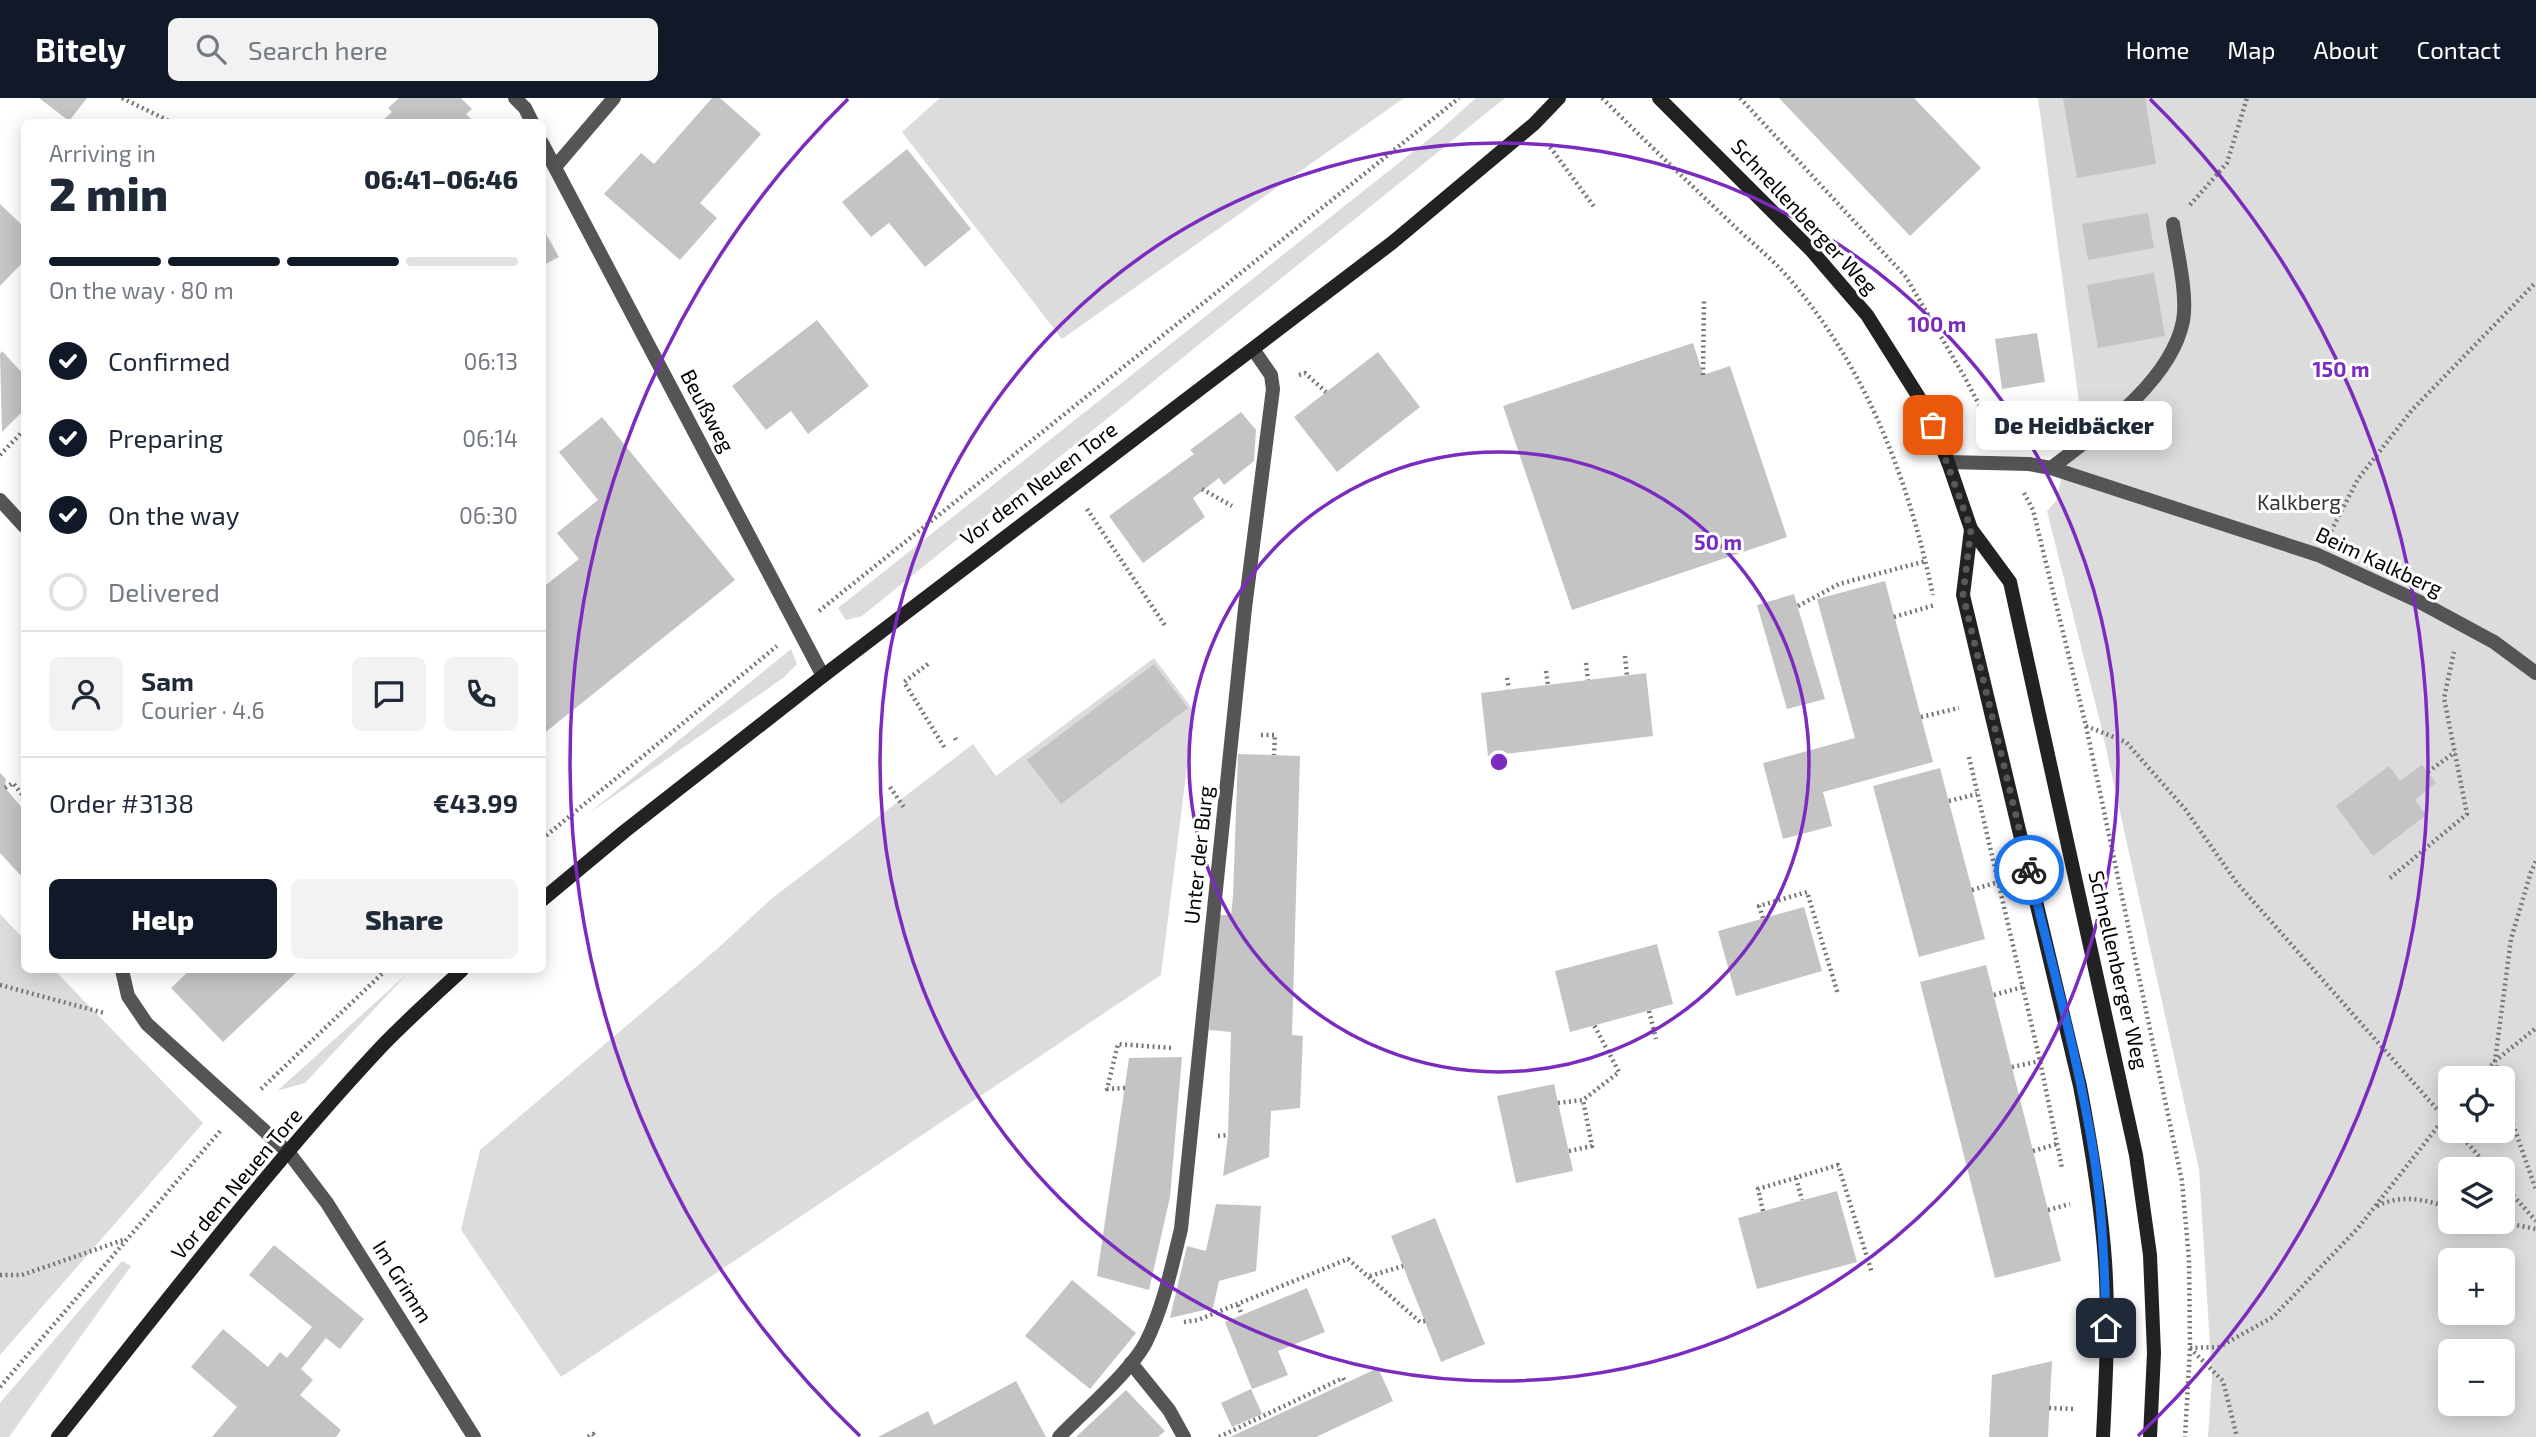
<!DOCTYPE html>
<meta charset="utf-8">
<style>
:root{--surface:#fff;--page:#f2f2f3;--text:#1f2937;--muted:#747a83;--line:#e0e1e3;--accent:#111827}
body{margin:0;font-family:"Exo 2",sans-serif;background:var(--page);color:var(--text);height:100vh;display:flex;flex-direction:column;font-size:26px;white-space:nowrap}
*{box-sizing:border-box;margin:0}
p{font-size:23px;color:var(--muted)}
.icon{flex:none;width:38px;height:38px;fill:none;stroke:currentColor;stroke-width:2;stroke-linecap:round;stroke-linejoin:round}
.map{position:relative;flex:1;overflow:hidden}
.sheet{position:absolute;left:21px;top:21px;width:525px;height:854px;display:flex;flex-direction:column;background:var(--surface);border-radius:10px;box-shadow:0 4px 18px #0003}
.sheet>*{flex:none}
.controls{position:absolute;left:2438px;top:968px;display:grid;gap:14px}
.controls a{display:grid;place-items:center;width:77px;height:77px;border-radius:10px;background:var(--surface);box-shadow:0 4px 18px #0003;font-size:35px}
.pin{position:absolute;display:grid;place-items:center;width:60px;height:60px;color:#fff;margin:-30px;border-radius:14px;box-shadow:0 4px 10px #0006}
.courier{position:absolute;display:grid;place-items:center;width:70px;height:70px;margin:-35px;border:5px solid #1a73e8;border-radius:50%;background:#fff;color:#222;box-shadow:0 2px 9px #0007}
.bubble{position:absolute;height:49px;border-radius:10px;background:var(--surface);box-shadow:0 4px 18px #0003;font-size:23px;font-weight:800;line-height:49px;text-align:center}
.overview em{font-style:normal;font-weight:800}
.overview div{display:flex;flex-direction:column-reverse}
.overview{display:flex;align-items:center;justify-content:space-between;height:119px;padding:0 28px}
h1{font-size:46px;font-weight:800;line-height:52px}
.bar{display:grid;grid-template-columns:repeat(4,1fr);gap:10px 7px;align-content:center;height:84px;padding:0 28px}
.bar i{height:9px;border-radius:5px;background:var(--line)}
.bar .active{background:var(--accent)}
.bar p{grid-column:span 4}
.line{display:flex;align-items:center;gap:18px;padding:0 28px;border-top:2px solid var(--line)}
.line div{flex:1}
.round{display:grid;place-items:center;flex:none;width:74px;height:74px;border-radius:10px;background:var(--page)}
ol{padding:0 28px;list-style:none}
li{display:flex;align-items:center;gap:21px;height:77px}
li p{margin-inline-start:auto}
li .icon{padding:7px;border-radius:50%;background:var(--accent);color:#fff;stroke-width:4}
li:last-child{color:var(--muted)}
li i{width:38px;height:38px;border:4px solid var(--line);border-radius:50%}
.action{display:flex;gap:14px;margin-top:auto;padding:14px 28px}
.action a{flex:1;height:80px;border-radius:10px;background:var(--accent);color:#fff;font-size:28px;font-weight:800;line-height:80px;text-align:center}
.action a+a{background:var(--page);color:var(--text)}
header{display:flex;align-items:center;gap:42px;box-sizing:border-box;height:98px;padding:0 35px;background:var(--accent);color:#fff}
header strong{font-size:33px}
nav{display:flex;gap:38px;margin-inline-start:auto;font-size:24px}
.search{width:490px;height:63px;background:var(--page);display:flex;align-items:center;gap:18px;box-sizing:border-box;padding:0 24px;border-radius:10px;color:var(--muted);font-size:26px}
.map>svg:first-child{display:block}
</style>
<header>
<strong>Bitely</strong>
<div class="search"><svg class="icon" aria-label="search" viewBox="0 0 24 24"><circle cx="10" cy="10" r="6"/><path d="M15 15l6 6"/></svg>Search here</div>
<nav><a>Home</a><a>Map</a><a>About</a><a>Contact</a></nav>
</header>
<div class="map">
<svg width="2536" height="1339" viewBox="0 0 2536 1339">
<rect width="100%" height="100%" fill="#fff"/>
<g fill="#dcdcdc" fill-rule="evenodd">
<polygon points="940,0 1404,0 1062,241 902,34"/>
<polygon points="1476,0 1505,0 862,518 846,522 838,510 1439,33"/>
<path d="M2038,0H2536V1339H2208L2212,1280L2199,1071L2101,628L2047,413L2056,403L2079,304ZM2450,980H2502V1032H2450ZM2450,1071H2502V1124H2450ZM2450,1162H2502V1214H2450ZM2450,1253H2502V1306H2450Z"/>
<polygon points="791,551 797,566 783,580 588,716"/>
<polygon points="1154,560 1194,613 1161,877 561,1279 461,1132 480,1052 717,851 770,802 973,646 996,678"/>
<polygon points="0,816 24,841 24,872 54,872 203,1025 0,1257"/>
<polygon points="407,876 305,985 277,993"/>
<polygon points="122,1163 131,1168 9,1339 0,1339 0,1305"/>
</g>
<g fill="#c4c4c4">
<polygon points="39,0 87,0 69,23"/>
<polygon points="399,0 461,0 472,11 466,16 474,24 381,24 392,14 388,10"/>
<polygon points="712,0 720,0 761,36 700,105 717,120 680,162 604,96 641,55 654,66"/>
<polygon points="1779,0 1914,0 1981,70 1910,138"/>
<polygon points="2071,0 2145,0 2156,66 2077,80 2063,1"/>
<polygon points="907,51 971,131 925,169 889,125 871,139 842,104"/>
<polygon points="0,106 24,129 24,163 0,188"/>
<polygon points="2148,115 2154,150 2088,162 2082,126"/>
<polygon points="542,129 559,159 542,168"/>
<polygon points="2154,175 2165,238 2098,250 2087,187"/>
<polygon points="817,222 869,288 808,336 791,313 766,332 732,288"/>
<polygon points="2037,235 2045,284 2002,291 1995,241"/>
<polygon points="1693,245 1703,277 1730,268 1787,439 1572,512 1503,308"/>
<polygon points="2,253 24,277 24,312 2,334 0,256"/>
<polygon points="1378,254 1420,309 1337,374 1294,319"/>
<polygon points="1241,314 1256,332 1254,363 1224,387 1219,380 1193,400 1205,419 1143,465 1109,418 1194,356 1190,352"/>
<polygon points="602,319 735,482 542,637 542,490 579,461 557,435 598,402 559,354"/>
<polygon points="1885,483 1933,664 1823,694 1832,728 1783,741 1763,665 1855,640 1817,501"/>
<polygon points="1794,496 1825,601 1787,611 1757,507"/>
<polygon points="1154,566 1188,610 1061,706 1027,662"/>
<polygon points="1646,575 1653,638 1488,658 1481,595"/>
<polygon points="1238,656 1300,658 1292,937 1303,938 1300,1010 1271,1013 1269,1059 1223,1078 1228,1037 1231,934 1209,932 1219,817 1231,817 1233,798"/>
<polygon points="2422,667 2436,685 2415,702 2426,717 2373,758 2336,708 2389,668 2400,683"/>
<polygon points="1940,670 1985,841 1919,859 1873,688"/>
<polygon points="0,675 6,681 5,690 24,712 24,781 0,755"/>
<polygon points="1804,809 1822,873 1736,898 1718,833"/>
<polygon points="1657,846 1673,906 1570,934 1555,873"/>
<polygon points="1986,867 2061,1163 1995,1180 1920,884"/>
<polygon points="190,872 299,872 223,944 171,890"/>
<polygon points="1182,959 1170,1099 1149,1192 1097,1178 1129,960"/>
<polygon points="1554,986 1573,1073 1516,1085 1497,998"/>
<polygon points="1837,1093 1857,1164 1757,1191 1738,1120"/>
<polygon points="1216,1106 1261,1108 1256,1173 1219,1183 1213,1210 1170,1220 1187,1148 1206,1153"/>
<polygon points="1435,1120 1485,1246 1441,1264 1391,1138"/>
<polygon points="274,1147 364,1221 340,1251 326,1240 301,1271 313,1282 300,1297 341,1332 336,1339 212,1339 237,1309 191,1269 223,1231 268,1269 280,1254 287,1260 312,1229 249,1177"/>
<polygon points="1072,1182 1136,1235 1090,1291 1025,1238"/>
<polygon points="1307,1190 1325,1234 1278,1253 1288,1277 1252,1291 1225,1224"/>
<polygon points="2052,1263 2048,1339 1989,1339 1992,1277"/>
<polygon points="1378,1270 1393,1303 1316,1339 1230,1339"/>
<polygon points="1016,1283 1046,1339 878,1339 928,1313 934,1327"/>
<polygon points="1251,1291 1262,1316 1232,1329 1221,1305"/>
<polygon points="1126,1292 1165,1333 1158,1339 1076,1339"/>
</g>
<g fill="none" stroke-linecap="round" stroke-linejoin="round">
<g stroke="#777" stroke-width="4.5" stroke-dasharray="2 3.5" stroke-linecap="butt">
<polyline points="122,0 171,24"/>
<path d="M1602,0C1645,43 1688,84 1732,126C1752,145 1775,163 1793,185C1868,274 1909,384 1933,497"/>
<polyline points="1740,0 1906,179 1964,278 1995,337"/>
<polyline points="1550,49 1595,110"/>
<polyline points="2190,107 2227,65 2247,0"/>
<polyline points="1299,277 1305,275 1326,294"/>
<polyline points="1703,277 1704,201"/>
<polyline points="23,313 24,314"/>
<polyline points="0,357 24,332"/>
<polyline points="1202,391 1232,408"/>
<polyline points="2024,395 2033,412 2086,628 2182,1083 2189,1162 2190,1250 2185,1339"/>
<polyline points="1087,411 1166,529"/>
<polyline points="2331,433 2358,381 2412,312 2536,184"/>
<polyline points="1798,508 1839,486 1926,463"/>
<polyline points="819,513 1459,0"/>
<polyline points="1894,519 1935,507"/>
<polyline points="1625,558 1627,578"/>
<polyline points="1586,565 1588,582"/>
<polyline points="928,566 904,584 946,652"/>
<polyline points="1546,573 1548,587"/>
<polyline points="1507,580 1509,591"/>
<polyline points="1921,619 1959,610"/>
<polyline points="2086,628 2126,644 2185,711 2237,785 2450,1026"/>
<polyline points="1261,637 1275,637 1274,657"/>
<polyline points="955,640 957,644"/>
<polyline points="1969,659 2040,963 2062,1070"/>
<polyline points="2428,674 2455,654"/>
<polyline points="890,689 905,711"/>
<polyline points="5,690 13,685 24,699"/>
<polyline points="1949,703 1977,696"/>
<polyline points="542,741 777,548"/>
<polyline points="2390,780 2467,716 2444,600 2454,554"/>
<polyline points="1972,792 1998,784"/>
<polyline points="1763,820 1759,808 1807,794 1838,896"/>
<polyline points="0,887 104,915"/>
<polyline points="1994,897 2023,889"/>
<polyline points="1649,913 1656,941"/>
<polyline points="2012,969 2040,963"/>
<polyline points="2480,980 2495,963 2536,930"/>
<polyline points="2499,980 2495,963 2511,841 2531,774 2536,763"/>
<polyline points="1125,990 1107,991 1118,946 1172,950"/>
<polyline points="261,991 386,872"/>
<polyline points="2502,995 2536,1092"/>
<polyline points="1558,1005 1583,1002 1619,974 1594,927"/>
<polyline points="2456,1032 2490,1071"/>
<polyline points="1218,1038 1228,1037"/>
<polyline points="1569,1053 1592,1048 1583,1002"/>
<polyline points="2033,1053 2057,1046"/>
<polyline points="1796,1080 1802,1102"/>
<polyline points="2502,1085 2536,1123"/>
<path d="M2377,1108C2402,1096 2424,1101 2450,1110"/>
<polyline points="2048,1112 2070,1106"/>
<polyline points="1763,1113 1758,1091 1838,1067 1872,1175"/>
<polyline points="2501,1124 2536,1131"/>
<polyline points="0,1177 22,1177 126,1141"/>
<polyline points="1370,1178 1403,1168"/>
<polyline points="1238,1207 1242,1217"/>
<polyline points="1184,1224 1198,1222 1348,1161 1420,1224 1425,1223"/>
<polyline points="2190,1250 2219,1249 2273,1219 2358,1130 2450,1013"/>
<polyline points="2190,1250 2223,1283 2237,1339"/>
<polyline points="0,1289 221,1032"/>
<polyline points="2049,1310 2076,1311"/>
<polyline points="588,1339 593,1336 595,1339"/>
<polyline points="1219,1339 1343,1280 1346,1285"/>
</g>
<path stroke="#555" stroke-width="14" d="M2051,370C2097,335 2171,284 2183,223C2188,197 2177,153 2173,126"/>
<g stroke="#555" stroke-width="14">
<polyline points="515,0 525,10 532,24"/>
<polyline points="542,45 823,578"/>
<polyline points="555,69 614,0"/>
<polyline points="1948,364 2029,366 2051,370 2318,457 2420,504 2494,544 2536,575"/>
<polyline points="0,402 24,428"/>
<polyline points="122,872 128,898 147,926 289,1055 327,1105 474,1339"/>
<polyline points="1131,1265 1169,1312 1184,1339"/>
<path d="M1059,1339C1083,1314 1131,1273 1146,1244C1163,1210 1172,1168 1181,1131L1245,510L1273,291L1271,277L1253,251"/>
</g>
<g stroke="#222" stroke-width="14">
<polyline points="1659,0 1811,152 1867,217 1925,309 1948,364 1971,431 2010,484 2136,1057 2150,1157 2154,1255 2150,1339"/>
<path d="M1971,431L1963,497L2080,988C2091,1046 2101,1104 2105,1163C2109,1221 2106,1280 2103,1339"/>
<polyline points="542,802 625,733 823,578 1393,144 1534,26 1559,0"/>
<path d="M58,1339C163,1208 266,1072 381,949C407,922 435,897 462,872"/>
</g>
</g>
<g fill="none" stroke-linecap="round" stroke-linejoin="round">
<polyline stroke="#595959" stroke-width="7" stroke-dasharray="0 12.6" points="1933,327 1971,431 1963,497 2029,772"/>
<path stroke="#1a73e8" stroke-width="9" d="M2029,772C2052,869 2080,966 2095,1065C2103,1119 2105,1175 2106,1230"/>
</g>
<g fill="none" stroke="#7b2cbf" stroke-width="3.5">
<circle cx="1499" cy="664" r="310"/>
<circle cx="1499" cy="664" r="619"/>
<path d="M860 1338A929 929 0 0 1 848 1M2150 1A929 929 0 0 1 2138 1338"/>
</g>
<g text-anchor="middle" stroke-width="6" stroke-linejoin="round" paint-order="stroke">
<g font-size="21" fill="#000" stroke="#fff">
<text transform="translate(1804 119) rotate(47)" y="7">Schnellenberger Weg</text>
<text transform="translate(707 313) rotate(62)" y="7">Beußweg</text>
<text transform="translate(1039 386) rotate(-37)" y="7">Vor dem Neuen Tore</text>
<text transform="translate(2379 464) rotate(25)" y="7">Beim Kalkberg</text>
<text transform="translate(1199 757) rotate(-84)" y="7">Unter der Burg</text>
<text transform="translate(2118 872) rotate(77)" y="7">Schnellenberger Weg</text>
<text transform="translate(237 1086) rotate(-50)" y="7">Vor dem Neuen Tore</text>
<text transform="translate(402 1184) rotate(58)" y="7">Im Grimm</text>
</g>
<g font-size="21" fill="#333" stroke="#fff">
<text x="2299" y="412">Kalkberg</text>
</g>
</g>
<circle cx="1499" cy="664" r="10" fill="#7b2cbf" stroke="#fff" stroke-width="3.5"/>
<g font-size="21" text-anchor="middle" font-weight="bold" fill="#7b2cbf" stroke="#fff" stroke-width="6" stroke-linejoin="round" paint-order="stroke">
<text x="1937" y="234">100 m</text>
<text x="2341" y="279">150 m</text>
<text x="1718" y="452">50 m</text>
</g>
</svg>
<div class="controls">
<a><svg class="icon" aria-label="locate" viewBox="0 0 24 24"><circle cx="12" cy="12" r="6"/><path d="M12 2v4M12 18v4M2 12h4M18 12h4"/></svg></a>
<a><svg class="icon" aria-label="layers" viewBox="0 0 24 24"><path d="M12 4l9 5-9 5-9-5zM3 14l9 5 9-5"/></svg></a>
<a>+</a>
<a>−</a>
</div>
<div class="pin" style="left:1933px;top:327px;background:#ea580c"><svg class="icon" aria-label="bag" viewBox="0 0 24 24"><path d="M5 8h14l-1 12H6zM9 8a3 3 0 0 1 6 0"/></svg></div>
<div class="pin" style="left:2106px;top:1230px;background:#1f2937"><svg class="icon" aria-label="home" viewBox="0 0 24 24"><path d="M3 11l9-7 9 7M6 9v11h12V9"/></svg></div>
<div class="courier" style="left:2029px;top:772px"><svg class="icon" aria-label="bike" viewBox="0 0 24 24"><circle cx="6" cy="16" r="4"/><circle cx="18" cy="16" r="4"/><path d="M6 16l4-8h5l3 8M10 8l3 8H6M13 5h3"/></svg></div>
<div class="bubble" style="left:1976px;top:303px;width:196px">De Heidbäcker</div>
<section class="sheet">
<div class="overview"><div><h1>2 min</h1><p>Arriving in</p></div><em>06:41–06:46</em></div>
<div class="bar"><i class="active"></i><i class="active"></i><i class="active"></i><i></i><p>On the way · 80 m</p></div>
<ol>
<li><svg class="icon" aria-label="check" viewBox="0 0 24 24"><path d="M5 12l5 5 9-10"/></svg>Confirmed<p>06:13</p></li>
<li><svg class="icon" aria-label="check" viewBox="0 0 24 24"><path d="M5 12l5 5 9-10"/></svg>Preparing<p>06:14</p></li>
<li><svg class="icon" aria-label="check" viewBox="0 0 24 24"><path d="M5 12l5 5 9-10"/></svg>On the way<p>06:30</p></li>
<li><i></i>Delivered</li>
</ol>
<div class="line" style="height:126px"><a class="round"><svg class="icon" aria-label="person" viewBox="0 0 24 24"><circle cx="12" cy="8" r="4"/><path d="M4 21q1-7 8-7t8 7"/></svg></a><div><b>Sam</b><p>Courier · 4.6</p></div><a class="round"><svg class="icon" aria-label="chat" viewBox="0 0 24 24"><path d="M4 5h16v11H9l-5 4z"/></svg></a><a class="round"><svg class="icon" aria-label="phone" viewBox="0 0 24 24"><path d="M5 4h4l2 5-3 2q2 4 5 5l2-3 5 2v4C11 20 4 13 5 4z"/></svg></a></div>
<div class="line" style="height:91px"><div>Order #3138</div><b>€43.99</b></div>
<div class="action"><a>Help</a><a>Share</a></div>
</section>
</div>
